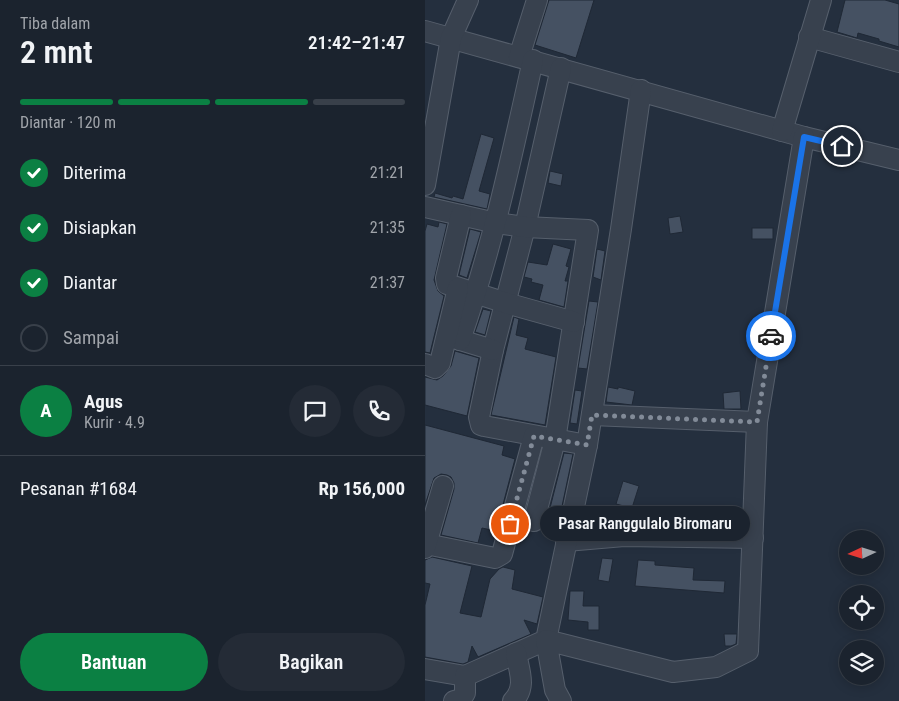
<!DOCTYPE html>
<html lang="id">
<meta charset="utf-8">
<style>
:root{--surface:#1b232e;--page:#242b36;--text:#f1f3f6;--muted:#a0a4aa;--line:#39404a;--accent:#0b8043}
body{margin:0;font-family:"Roboto Condensed",sans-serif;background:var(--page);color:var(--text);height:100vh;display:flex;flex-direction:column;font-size:19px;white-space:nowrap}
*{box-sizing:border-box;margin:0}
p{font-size:16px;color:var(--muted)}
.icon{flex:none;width:28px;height:28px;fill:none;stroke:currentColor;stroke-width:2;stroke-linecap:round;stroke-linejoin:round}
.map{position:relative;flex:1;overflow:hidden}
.side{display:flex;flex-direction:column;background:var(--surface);width:425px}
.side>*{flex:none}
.needle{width:32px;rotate:266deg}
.fabs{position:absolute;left:414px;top:530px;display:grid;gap:10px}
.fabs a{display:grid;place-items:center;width:45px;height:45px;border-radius:50%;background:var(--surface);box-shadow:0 2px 12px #0003,0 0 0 1px var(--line);font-size:25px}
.pin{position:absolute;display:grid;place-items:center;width:42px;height:42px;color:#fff;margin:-21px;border:2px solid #fff;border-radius:50%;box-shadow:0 1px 5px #0007}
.courier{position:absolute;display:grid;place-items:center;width:50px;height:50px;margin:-25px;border:4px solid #1a73e8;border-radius:50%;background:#fff;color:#222;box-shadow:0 1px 6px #0007}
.bubble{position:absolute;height:35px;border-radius:18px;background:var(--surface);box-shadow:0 2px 12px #0003,0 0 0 1px var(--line);font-size:16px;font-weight:600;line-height:35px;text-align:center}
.summary em{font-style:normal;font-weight:600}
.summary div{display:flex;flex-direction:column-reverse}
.summary{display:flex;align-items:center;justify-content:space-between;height:85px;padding:0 20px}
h1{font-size:32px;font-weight:600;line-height:38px}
.bar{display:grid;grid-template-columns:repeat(4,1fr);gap:8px 5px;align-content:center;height:60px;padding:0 20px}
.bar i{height:6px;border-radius:4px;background:var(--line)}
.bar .current{background:var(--accent)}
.bar p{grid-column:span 4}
.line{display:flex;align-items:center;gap:12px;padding:0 20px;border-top:1px solid var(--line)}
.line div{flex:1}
.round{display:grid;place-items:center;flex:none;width:52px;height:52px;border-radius:26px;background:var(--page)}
ol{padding:0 20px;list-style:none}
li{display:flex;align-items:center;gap:15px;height:55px}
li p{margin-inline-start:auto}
li .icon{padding:5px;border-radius:50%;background:var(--accent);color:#fff;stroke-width:4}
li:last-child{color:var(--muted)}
li i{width:28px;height:28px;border:2px solid var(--line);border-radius:50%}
.primary-button{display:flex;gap:10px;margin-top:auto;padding:10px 20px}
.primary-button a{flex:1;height:58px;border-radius:30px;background:var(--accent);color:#fff;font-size:20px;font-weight:600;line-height:58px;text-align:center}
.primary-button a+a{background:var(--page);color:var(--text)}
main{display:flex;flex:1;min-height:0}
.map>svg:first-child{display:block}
</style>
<main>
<section class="side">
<div class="summary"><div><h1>2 mnt</h1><p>Tiba dalam</p></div><em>21:42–21:47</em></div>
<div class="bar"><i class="current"></i><i class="current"></i><i class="current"></i><i></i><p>Diantar · 120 m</p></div>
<ol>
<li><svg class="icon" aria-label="check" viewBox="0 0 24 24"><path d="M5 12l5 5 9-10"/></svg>Diterima<p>21:21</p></li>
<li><svg class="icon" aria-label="check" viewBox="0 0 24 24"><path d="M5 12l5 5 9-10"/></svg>Disiapkan<p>21:35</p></li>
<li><svg class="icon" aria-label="check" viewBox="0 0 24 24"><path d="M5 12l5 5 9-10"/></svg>Diantar<p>21:37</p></li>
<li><i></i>Sampai</li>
</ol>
<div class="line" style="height:90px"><b class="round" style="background:var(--accent);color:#fff">A</b><div><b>Agus</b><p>Kurir · 4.9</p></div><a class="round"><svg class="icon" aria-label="chat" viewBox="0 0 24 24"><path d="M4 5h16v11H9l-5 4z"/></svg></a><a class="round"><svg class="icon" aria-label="phone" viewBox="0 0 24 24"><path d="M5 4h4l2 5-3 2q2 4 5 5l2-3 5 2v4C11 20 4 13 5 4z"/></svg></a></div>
<div class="line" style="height:65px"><div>Pesanan #1684</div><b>Rp 156,000</b></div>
<div class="primary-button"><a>Bantuan</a><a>Bagikan</a></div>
</section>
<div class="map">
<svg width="474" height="701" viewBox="0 0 474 701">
<rect width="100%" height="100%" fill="#242f3e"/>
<g fill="#455162" stroke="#1f2835">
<polygon points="124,0 169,0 151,58 110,45"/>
<polygon points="420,0 460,0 474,4 474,47 454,41 454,39 433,33 432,38 412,32"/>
<polygon points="56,134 69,138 54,191 65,194 62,209 9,197 10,193 27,198 28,196 38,199"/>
<polygon points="125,171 138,174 136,186 123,183"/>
<polygon points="255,216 258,232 245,234 243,218"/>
<polygon points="14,222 22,224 9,280 13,291 19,296 5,353 0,352 0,231 2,224 13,227"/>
<rect x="327" y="228" width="21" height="11"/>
<polygon points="45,229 56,232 42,278 34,275"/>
<polygon points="128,244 146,249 141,266 144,267 140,281 143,281 139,307 114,300 118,285 106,282 107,279 99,277 103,262 122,265"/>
<polygon points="172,249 180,251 176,280 168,277"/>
<polygon points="164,301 173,302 162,369 153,368"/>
<polygon points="58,309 66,311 60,335 50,332"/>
<polygon points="89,317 94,319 91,335 103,338 100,349 131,357 120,425 66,415"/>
<polygon points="30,351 54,358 42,416 0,405 0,377 12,380 18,376 26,366"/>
<polygon points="183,387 193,389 193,387 210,391 207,405 181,402"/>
<polygon points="150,390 157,391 152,424 145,423"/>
<polygon points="315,391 316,409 299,409 298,393"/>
<polygon points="0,425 79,446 77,455 90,459 71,531 57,528 53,543 16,535 29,489 29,483 26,477 22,475 16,474 9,478 0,505"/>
<polygon points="139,453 148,454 136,511 125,508"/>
<polygon points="198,481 214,486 207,508 191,504"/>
<polygon points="286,510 302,510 302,526 286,525"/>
<polygon points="7,557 47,566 35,613 56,617 65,579 74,569 78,567 90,570 87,589 118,597 112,624 99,620 106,634 53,657 47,646 43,662 38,664 0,657 0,605 5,584 0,583 0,560"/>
<polygon points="177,558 188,559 184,582 173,580"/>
<polygon points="213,560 230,561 230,565 269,568 268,580 300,581 299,593 210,586"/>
<polygon points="145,591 159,591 158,606 174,606 174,630 163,630 163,622 143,620"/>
<polygon points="299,634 312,634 311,644 306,646 300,646"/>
</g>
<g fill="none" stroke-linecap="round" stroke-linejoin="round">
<defs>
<g id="minor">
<polyline points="0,31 379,137 474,160"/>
<polyline points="384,37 474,62"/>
<polyline points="94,57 112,0"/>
<polyline points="136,68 100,227 68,350 54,417 56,425 59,426 162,445"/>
<polyline points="357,131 396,0"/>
<polyline points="0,185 26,38 43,0"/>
<polyline points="0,207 71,223 100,227 163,230 130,440 109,521"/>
<polyline points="36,215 21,278 22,284 81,303 149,322"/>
<polyline points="22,336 68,350"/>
<path d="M35,340C67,249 87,155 108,60"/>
<polyline points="0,364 10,368 15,363 33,288"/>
<polyline points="167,415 332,422"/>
<polyline points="141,541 199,536 328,538"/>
<polyline points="1,544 70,558 77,554 109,436"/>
<polyline points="0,548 18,486"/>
<polyline points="0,669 40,676"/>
<polyline points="29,701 36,699 40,693 40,676 121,640 162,445 196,229 216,90"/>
<path d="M88,701C102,687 94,671 91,653"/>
<polyline points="136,701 130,690 121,640 248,672 291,667 323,651 332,422 379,137"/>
</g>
</defs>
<use href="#minor" stroke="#565f6c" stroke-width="22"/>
<use href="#minor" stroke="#38414e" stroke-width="20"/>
</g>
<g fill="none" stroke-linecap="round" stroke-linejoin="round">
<polyline stroke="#828b98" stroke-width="5" stroke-dasharray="0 9" points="85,524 109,436 162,445 167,415 332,422 346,336"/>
<polyline stroke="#1a73e8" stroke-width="6" points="346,336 379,137 417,146"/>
</g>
</svg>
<div class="fabs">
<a><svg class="needle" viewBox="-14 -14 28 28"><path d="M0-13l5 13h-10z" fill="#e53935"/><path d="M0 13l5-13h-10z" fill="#a0a4aa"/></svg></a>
<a><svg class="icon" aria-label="locate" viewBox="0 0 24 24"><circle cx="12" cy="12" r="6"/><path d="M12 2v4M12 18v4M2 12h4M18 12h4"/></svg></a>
<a><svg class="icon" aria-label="layers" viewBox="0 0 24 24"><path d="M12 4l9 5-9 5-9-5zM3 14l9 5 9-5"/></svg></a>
</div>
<div class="pin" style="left:85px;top:524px;background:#ea580c"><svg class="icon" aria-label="bag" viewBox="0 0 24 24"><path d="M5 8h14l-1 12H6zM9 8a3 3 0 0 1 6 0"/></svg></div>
<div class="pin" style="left:417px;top:146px;background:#1f2937"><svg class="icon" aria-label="home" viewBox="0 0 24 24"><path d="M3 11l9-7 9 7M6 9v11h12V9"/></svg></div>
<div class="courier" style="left:346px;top:336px"><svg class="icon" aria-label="car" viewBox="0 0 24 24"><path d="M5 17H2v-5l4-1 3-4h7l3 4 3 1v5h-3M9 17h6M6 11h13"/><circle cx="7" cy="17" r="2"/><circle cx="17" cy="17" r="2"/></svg></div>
<div class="bubble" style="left:115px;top:506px;width:210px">Pasar Ranggulalo Biromaru</div>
</div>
</main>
